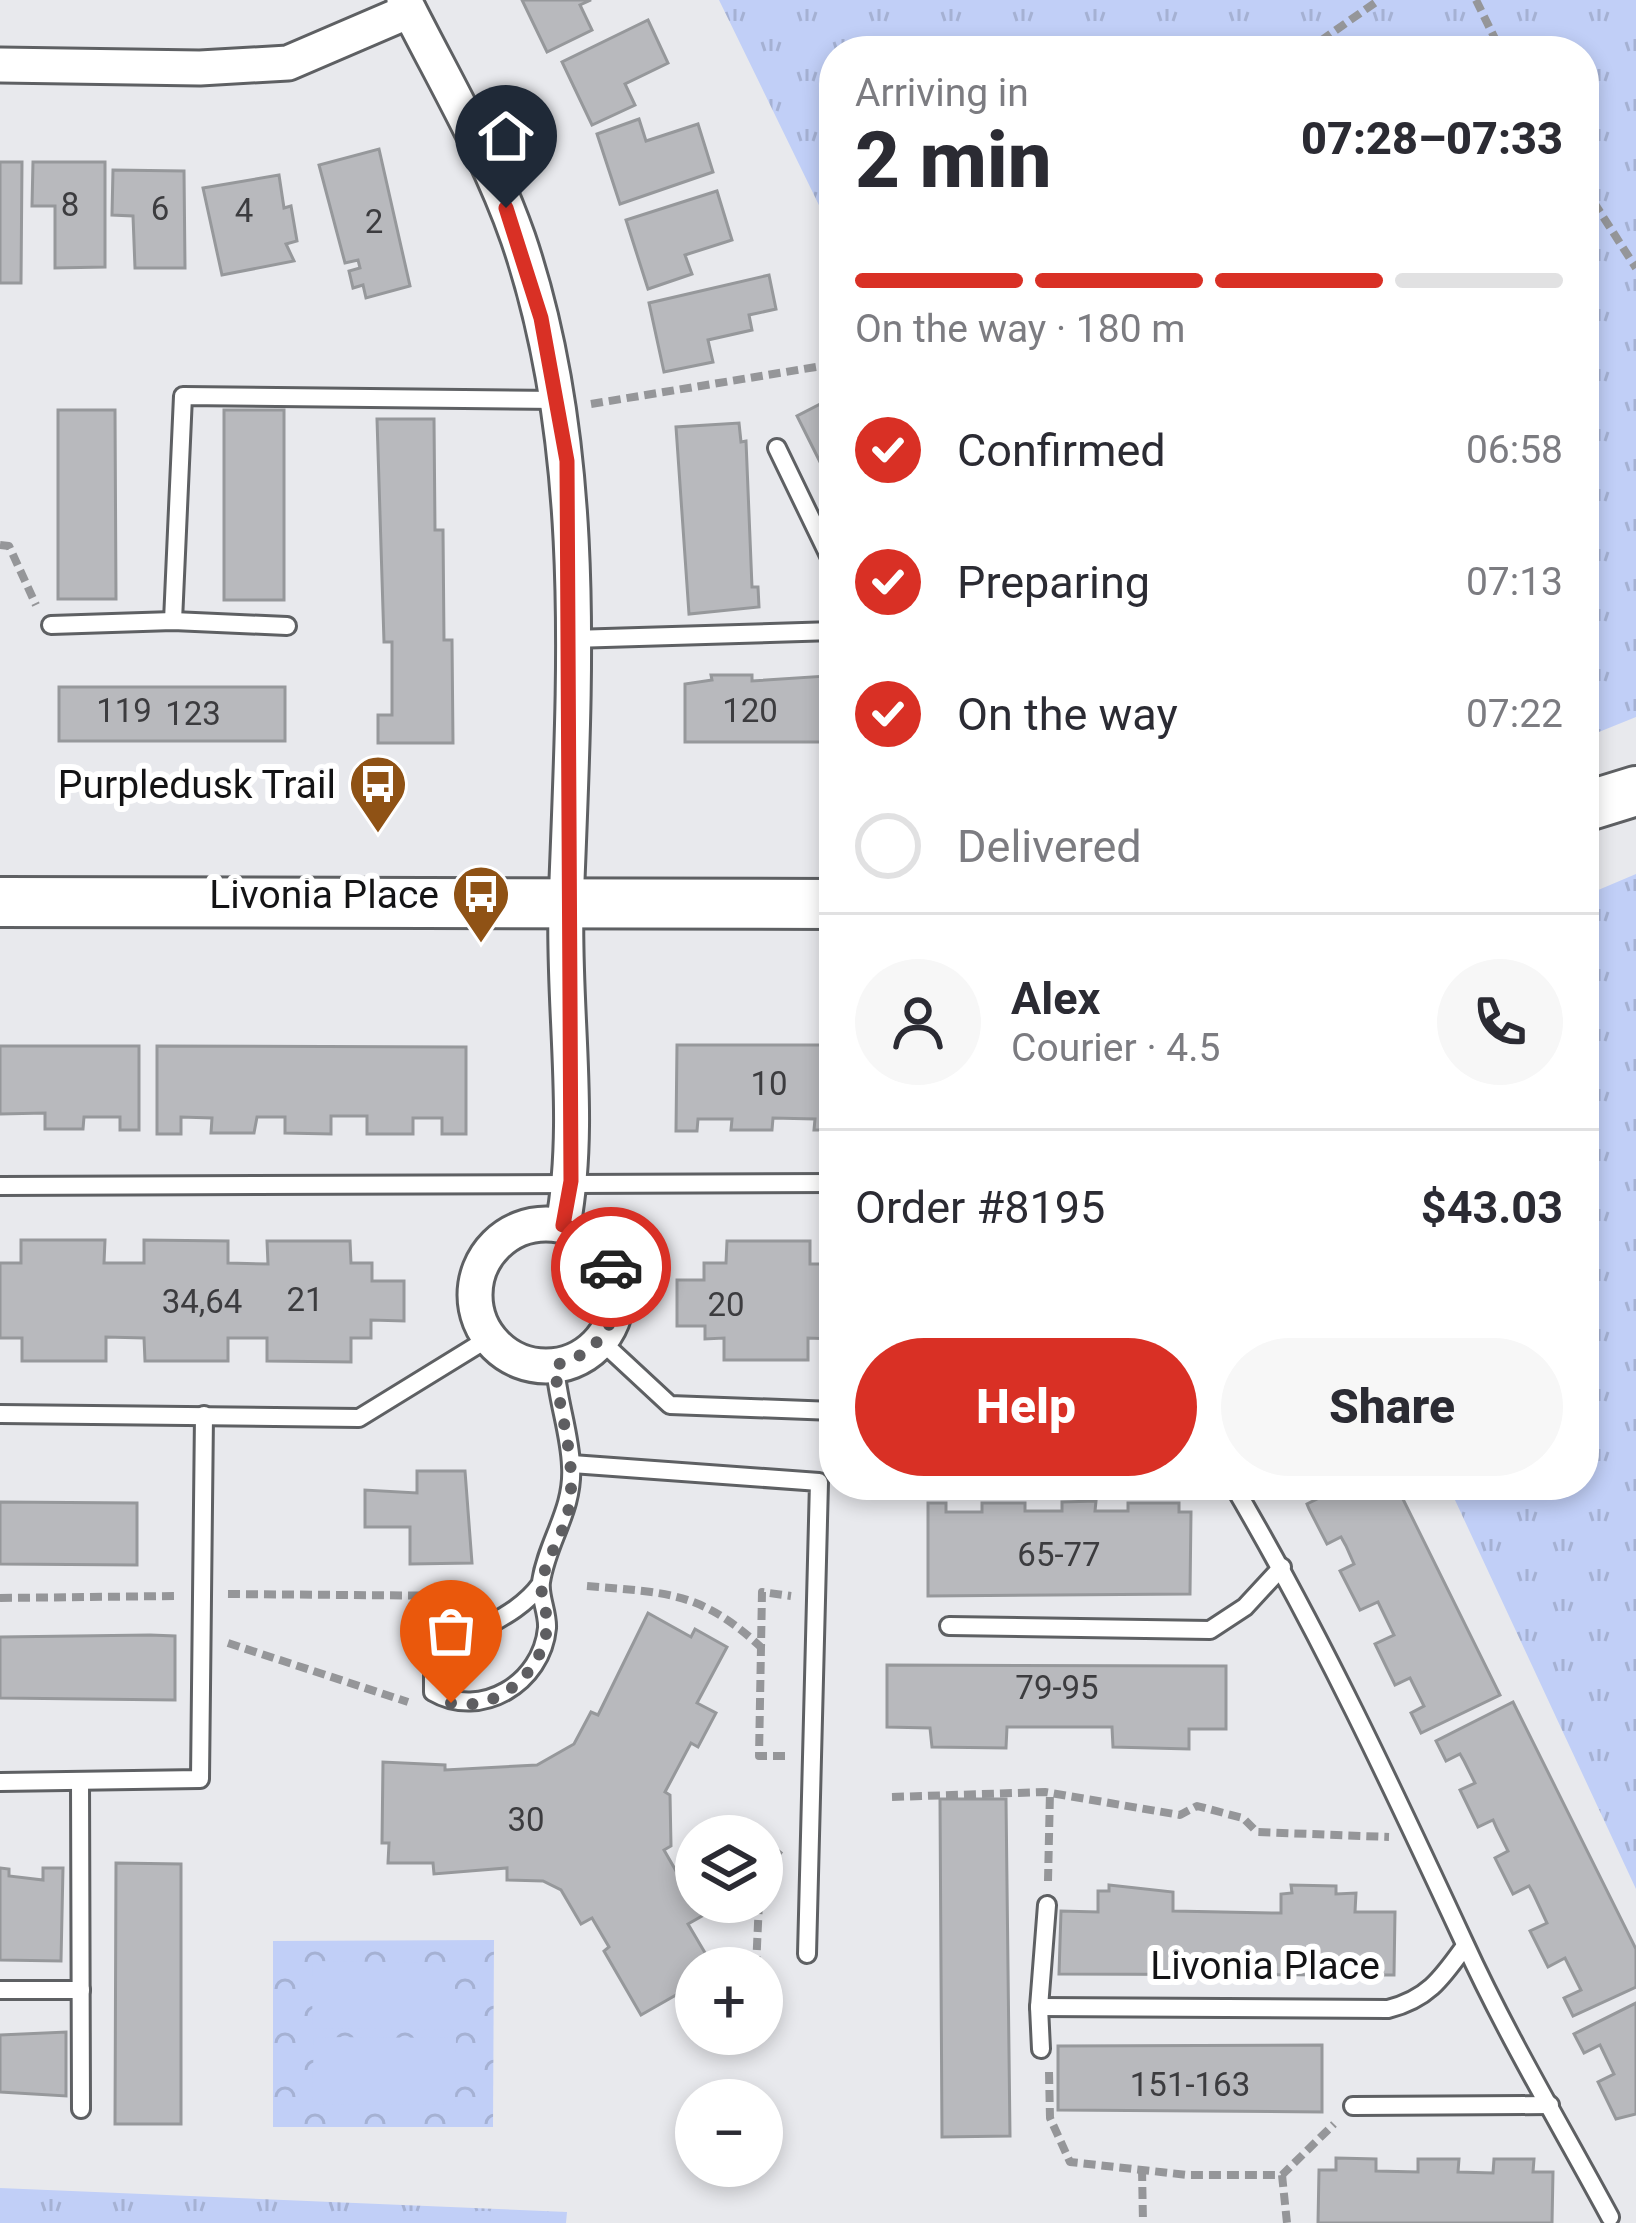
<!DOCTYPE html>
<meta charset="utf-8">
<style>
:root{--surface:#fff;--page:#f7f7f7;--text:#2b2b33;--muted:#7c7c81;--line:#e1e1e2;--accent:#d93025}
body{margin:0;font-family:Roboto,sans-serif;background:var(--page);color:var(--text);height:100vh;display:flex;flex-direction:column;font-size:45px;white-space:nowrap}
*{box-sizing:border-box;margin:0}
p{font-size:39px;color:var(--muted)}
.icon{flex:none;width:66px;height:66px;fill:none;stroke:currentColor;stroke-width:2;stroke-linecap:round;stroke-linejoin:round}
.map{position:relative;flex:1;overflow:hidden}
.drawer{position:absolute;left:819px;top:36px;width:780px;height:1464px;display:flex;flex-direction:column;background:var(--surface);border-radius:48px;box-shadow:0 6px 18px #0003}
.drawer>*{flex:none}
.buttons{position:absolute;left:675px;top:1815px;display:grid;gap:24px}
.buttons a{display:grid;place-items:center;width:108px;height:108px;border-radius:50%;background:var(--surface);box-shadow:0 6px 18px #0003;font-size:60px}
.pin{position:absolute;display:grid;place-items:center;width:102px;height:102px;color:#fff;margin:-123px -51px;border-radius:50% 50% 50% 0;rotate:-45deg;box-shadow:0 0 12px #0007}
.pin .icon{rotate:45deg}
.courier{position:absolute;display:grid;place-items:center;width:120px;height:120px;margin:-60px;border:9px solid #d93025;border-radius:50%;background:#fff;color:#222;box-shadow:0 3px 15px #0007}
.overview em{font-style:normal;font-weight:800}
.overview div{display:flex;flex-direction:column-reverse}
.overview{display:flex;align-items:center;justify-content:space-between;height:204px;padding:0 36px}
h1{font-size:78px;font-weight:800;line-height:90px}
.bar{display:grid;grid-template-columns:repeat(4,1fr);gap:18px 12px;align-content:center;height:144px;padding:0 36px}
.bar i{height:15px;border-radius:9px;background:var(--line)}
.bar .on{background:var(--accent)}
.bar p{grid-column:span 4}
.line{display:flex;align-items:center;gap:30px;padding:0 36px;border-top:3px solid var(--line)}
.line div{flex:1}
.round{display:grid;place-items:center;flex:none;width:126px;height:126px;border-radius:63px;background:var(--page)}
ol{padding:0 36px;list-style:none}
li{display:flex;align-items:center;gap:36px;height:132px}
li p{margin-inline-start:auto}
li .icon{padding:12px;border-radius:50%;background:var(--accent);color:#fff;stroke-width:4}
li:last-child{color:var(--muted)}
li i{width:66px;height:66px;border:6px solid var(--line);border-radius:50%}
.primary-button{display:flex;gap:24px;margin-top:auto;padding:24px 36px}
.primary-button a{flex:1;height:138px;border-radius:72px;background:var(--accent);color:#fff;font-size:48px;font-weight:800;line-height:138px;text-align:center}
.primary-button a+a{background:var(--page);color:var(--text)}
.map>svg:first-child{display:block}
</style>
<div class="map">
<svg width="1636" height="2223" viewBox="0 0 1636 2223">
<defs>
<pattern id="grass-tufts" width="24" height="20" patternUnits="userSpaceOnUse" patternTransform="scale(3)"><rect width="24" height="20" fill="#c1cff7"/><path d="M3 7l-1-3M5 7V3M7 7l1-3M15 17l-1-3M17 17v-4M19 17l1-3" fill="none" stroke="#a5b1d3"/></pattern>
<pattern id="forest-crowns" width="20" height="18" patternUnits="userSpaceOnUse" patternTransform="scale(3)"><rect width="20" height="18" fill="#c1cff7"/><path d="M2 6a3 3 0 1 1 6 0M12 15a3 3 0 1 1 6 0" fill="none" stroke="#a5b1d3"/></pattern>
</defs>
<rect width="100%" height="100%" fill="#e8e9ed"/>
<g fill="url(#grass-tufts)">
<polygon points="719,0 1636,0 1636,717 1584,738 1584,51 834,51 834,236"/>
<polygon points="1636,874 1636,1889 1448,1485 1584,1485 1584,896"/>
<polygon points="0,2188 567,2212 566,2223 0,2223"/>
</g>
<polygon fill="url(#forest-crowns)" points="494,1940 493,2127 273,2127 273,1941"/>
<g fill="#c1cff7">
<polygon points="313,1961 455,1963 455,2030 312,2028"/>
<polygon points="314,2037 456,2038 455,2105 312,2104"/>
</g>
<g fill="#b8b9bd" stroke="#96989b" stroke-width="3">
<polygon points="522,0 591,0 580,5 592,30 547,52"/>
<polygon points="648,20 668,63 625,84 635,105 592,125 562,62"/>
<polygon points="639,119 646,141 698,124 713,172 620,204 597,134"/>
<polygon points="379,149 410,286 366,298 363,285 353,288 349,271 360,268 358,260 345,263 319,165"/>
<polygon points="0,162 22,162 21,283 0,283"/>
<polygon points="33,162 105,162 105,267 55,268 55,206 32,206"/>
<polygon points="113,170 184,171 185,268 135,268 133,216 112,215"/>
<polygon points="279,175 284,208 291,206 297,241 286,244 294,261 222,275 203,188"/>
<polygon points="717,191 732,240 685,255 692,274 648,289 626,220"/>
<polygon points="769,275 776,309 749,315 752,330 708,340 713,362 664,372 649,303"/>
<polygon points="834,397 834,490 797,416"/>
<polygon points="58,410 115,410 116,599 58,599"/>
<rect x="224" y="410" width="60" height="190"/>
<polygon points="377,419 434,419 435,530 443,530 444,640 452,640 453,743 378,743 378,715 392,715 392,642 384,642"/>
<polygon points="739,423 741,442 746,441 752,587 758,587 759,607 689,614 676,427"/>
<polygon points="711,675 752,675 752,681 826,676 825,682 834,682 834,742 685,742 685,684 712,680"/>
<rect x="59" y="687" width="226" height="54"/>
<polygon points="677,1045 834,1045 834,1130 814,1130 815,1119 773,1118 772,1130 731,1130 732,1119 698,1119 697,1131 676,1131"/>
<polygon points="0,1046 139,1046 139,1130 120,1130 120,1117 84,1117 83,1129 45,1129 45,1113 0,1114"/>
<polygon points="157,1046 466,1047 466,1134 442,1134 442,1118 413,1118 413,1134 367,1134 367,1116 331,1116 331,1134 285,1133 285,1117 257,1117 254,1133 211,1133 212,1118 181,1117 181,1134 157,1134"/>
<polygon points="21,1240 105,1240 104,1263 144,1263 144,1240 228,1241 228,1263 268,1264 267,1241 350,1241 351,1263 372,1263 372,1281 404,1281 404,1321 371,1320 371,1338 351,1338 351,1362 267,1361 267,1338 228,1338 228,1361 145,1361 144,1338 106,1337 106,1361 22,1361 22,1338 0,1338 0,1263 21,1263"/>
<polygon points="727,1241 810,1241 810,1264 834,1264 834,1339 808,1338 808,1360 724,1360 724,1338 705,1339 705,1326 677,1326 677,1280 704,1280 704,1263 726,1263"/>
<polygon points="417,1471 465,1471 472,1563 410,1564 410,1527 365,1527 365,1490 417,1493"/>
<polygon points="1316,1485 1396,1485 1500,1695 1421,1733 1411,1713 1424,1706 1410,1678 1395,1685 1375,1644 1394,1635 1378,1602 1360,1610 1340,1571 1354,1564 1346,1546 1341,1537 1327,1544 1309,1509 1307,1504 1321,1497"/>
<polygon points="1096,1501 1095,1511 1128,1511 1128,1503 1179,1503 1179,1512 1191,1512 1190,1594 928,1596 928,1503 946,1503 946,1512 982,1512 982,1503 1025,1503 1025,1511 1062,1511 1062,1502"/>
<polygon points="0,1502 137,1503 137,1565 0,1564"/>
<polygon points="648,1613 691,1637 695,1629 727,1647 697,1703 716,1713 698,1747 691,1743 665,1792 670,1795 671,1846 664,1850 683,1883 689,1879 696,1902 709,1912 688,1924 714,1968 696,1968 696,1992 687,1997 683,1991 641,2015 604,1951 609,1947 592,1918 581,1924 561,1890 543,1881 507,1880 507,1868 434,1874 433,1863 388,1863 389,1843 382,1843 383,1762 445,1765 445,1770 537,1765 574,1744 591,1712 598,1715"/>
<polygon points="150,1635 175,1636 175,1700 0,1698 0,1637"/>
<polygon points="887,1665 1226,1666 1226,1729 1189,1729 1189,1749 1113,1747 1112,1727 1007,1727 1006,1748 932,1747 930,1728 887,1727"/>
<polygon points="1513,1702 1636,1949 1636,1987 1573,2016 1564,1998 1581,1990 1565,1958 1548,1967 1530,1931 1547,1923 1533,1893 1529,1886 1513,1894 1495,1858 1508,1851 1497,1829 1493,1820 1478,1827 1460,1790 1475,1783 1464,1761 1460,1754 1446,1761 1436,1741"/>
<polygon points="940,1799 1006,1799 1010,2136 942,2137"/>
<polygon points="116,1863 181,1864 181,2124 115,2124"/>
<polygon points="0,1868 9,1869 9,1876 43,1880 43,1868 63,1868 61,1961 0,1960"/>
<polygon points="1109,1885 1173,1892 1173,1911 1275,1913 1281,1913 1281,1894 1292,1893 1291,1885 1336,1886 1336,1894 1356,1893 1355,1912 1395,1912 1394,1975 1059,1974 1061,1911 1098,1912 1098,1891 1109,1891"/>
<polygon points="1636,2003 1636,2114 1616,2119 1598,2082 1614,2074 1600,2045 1584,2053 1574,2034"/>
<polygon points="66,2032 66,2096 0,2092 0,2035"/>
<polygon points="1322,2045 1322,2112 1058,2110 1058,2046"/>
<polygon points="1336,2158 1376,2159 1376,2171 1418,2172 1418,2159 1459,2159 1458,2172 1493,2173 1494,2159 1534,2159 1533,2172 1553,2172 1552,2223 1318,2223 1319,2170 1336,2170"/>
</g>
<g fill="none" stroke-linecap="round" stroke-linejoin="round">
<defs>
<g id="lane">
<polyline points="777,448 834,566"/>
<polyline points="173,621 183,396 558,400"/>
<polyline points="51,625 173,621 287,626"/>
<polyline points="572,639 834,631"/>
<polyline points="0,1186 834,1183"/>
<polyline points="600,1340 670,1405 834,1411"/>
<polyline points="0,1414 359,1418 489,1338"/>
<polyline points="572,1464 819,1482 807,1954"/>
<path d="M1233,1485C1320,1633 1392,1787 1464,1942C1507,2036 1561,2126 1610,2217"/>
<path d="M540,1585C514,1621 464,1630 433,1665V1692C481,1720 542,1683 547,1628C548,1613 539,1596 541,1582C547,1541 574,1510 571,1466C570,1433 557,1399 555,1365"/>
<polyline points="949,1626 1210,1630 1245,1607 1282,1567"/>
<polyline points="80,1781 81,2109"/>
<polyline points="0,1782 200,1779 204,1415"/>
<polyline points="0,1990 81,1990"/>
<path d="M1039,2007L1388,2009C1428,1999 1442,1978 1465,1946"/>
<polyline points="1041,2049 1039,2007 1047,1905"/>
<polyline points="1353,2106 1550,2105"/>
</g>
<g id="street">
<path d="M404,0C443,78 489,155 518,238C591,452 574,685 566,907C563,1012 582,1121 563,1225"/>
<polyline points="0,65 200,68 288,63 409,11"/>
<circle cx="546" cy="1295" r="71"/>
</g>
<g id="secondary">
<polyline points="1584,807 1636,791"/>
<polyline points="0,902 834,904"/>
</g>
</defs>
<use href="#lane" stroke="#5e6063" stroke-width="22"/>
<use href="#street" stroke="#5e6063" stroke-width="39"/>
<use href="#secondary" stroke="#5e6063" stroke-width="54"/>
<g stroke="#959699" stroke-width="8" stroke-dasharray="12 6" stroke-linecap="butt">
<polyline points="1476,0 1501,51"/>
<polyline points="1306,51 1379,0"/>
<polyline points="1584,187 1636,268"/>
<polyline points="591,404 834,364"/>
<polyline points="0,545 9,546 36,605"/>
<path d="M587,1586C669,1593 702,1591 765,1651"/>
<polyline points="228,1594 472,1596"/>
<polyline points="0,1598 177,1596"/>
<polyline points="228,1643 408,1702"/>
<polyline points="785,1756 759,1756 762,1592 791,1596"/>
<polyline points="892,1797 1045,1792 1180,1815 1197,1806 1243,1818 1257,1832 1389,1837"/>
<polyline points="762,1872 780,1850"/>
<polyline points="1048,1881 1050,1792"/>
<polyline points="756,1968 759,1902"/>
<polyline points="1049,2072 1050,2118 1070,2162 1188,2175 1282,2175 1334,2124"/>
<polyline points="1142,2169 1143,2223"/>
<polyline points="1282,2175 1287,2223"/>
</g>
<use href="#lane" stroke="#fff" stroke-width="16"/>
<use href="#street" stroke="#fff" stroke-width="33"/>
<use href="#secondary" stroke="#fff" stroke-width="48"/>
</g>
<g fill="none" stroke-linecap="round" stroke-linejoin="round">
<path stroke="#5e5e61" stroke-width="12" stroke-dasharray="0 21.6" d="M451,1703C497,1713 544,1671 547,1626C548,1611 539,1594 542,1581C547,1557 563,1535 568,1512C579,1463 558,1413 555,1365C601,1355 628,1312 611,1267"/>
<polyline stroke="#d93025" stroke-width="15" points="506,208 541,318 567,461 571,1181 563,1225 585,1235 611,1267"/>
</g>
<defs>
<symbol id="bus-pin" viewBox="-11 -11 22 30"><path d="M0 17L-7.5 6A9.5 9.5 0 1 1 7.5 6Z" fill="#8f5215" stroke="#fff"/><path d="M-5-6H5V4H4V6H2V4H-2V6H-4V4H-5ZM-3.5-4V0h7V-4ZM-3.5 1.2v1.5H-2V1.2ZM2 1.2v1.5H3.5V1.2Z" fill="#fff"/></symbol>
</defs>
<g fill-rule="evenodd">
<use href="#bus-pin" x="345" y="751" width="66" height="90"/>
<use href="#bus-pin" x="448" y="861" width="66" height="90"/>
</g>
<g text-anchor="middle" stroke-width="12" stroke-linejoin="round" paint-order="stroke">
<g font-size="33" fill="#3c3c3f">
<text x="70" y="216">8</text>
<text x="160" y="220">6</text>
<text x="244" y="222">4</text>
<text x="374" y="233">2</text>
<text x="124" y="722">119</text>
<text x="750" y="722">120</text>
<text x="193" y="725">123</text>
<text x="769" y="1095">10</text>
<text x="305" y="1311">21</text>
<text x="202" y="1313">34,64</text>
<text x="726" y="1316">20</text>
<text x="1059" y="1566">65-77</text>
<text x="1057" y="1699">79-95</text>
<text x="526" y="1831">30</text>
<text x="1190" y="2096">151-163</text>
</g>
<g font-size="39" fill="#131315" stroke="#fff" text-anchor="end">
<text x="336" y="798">Purpledusk Trail</text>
<text x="439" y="908">Livonia Place</text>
</g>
<g font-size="39" fill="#131315" stroke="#fff">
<text x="1265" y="1979">Livonia Place</text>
</g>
</g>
</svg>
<div class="buttons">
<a><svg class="icon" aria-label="layers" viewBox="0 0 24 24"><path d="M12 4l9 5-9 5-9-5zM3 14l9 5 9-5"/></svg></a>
<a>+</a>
<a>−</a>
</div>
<div class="pin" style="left:451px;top:1703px;background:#ea580c"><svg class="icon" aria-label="bag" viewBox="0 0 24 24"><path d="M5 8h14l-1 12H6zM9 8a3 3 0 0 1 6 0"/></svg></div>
<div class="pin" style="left:506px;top:208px;background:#1f2937"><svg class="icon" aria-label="home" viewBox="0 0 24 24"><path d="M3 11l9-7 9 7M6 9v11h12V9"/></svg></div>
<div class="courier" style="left:611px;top:1267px"><svg class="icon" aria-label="car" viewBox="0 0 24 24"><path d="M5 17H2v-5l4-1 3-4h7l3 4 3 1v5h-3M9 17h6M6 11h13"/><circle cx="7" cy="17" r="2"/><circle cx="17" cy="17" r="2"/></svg></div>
<section class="drawer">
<div class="overview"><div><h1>2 min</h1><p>Arriving in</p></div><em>07:28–07:33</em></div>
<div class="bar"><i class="on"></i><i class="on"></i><i class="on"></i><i></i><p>On the way · 180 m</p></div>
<ol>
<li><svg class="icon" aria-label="check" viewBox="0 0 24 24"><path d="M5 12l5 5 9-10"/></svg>Confirmed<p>06:58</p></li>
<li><svg class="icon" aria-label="check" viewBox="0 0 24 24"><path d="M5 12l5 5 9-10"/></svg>Preparing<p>07:13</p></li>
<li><svg class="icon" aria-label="check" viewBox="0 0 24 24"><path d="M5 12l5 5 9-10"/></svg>On the way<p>07:22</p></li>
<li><i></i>Delivered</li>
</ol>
<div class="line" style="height:216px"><a class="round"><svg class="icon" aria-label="person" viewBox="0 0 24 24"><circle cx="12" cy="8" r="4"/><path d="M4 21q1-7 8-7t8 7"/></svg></a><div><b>Alex</b><p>Courier · 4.5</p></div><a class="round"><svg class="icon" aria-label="phone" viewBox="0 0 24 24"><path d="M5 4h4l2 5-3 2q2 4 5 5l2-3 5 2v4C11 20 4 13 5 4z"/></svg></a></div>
<div class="line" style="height:156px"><div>Order #8195</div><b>$43.03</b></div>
<div class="primary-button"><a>Help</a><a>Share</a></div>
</section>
</div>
